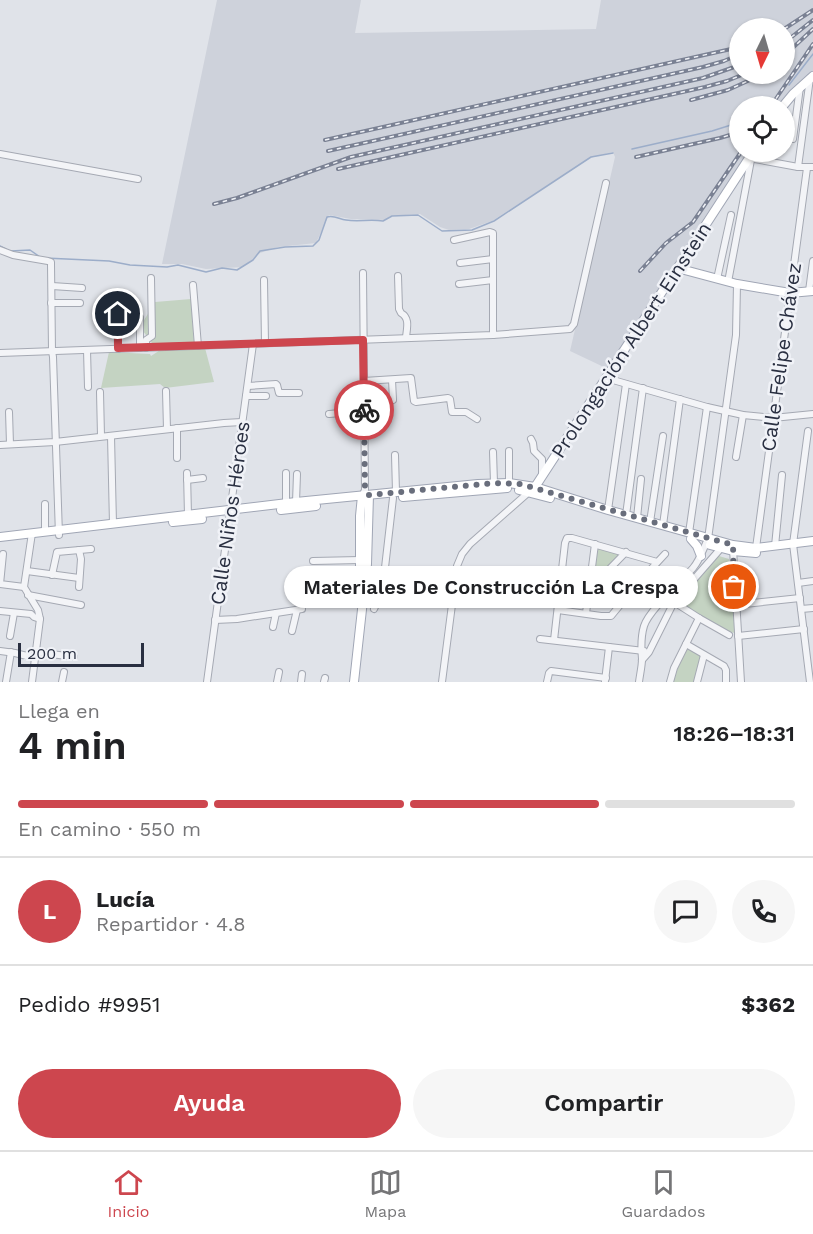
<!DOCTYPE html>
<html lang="es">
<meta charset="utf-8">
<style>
:root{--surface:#fff;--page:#f6f6f6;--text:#202124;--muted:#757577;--line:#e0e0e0;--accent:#cd464e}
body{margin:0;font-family:"Work Sans",sans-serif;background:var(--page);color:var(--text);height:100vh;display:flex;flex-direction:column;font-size:22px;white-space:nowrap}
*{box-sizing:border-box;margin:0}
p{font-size:20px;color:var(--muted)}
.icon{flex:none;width:33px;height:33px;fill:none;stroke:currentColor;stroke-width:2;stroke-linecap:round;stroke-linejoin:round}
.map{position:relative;height:682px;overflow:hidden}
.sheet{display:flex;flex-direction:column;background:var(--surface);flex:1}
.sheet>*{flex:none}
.needle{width:39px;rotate:185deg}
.tools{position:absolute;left:729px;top:18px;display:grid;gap:12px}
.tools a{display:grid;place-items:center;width:66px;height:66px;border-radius:50%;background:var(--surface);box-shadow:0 2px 4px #0004;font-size:30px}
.scale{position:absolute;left:18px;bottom:15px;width:126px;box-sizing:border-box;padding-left:6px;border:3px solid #292f41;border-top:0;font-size:16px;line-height:21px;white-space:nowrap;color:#292f41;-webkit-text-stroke:4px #f0f2f7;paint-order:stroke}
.pin{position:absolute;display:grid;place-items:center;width:51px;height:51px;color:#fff;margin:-26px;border:3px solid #fff;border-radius:50%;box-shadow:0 2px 6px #0007}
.courier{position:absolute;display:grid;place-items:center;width:60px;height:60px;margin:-30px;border:4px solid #cd464e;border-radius:50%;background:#fff;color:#222;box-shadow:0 2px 8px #0007}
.bubble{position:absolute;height:42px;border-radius:21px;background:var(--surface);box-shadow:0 2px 4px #0004;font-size:20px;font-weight:600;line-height:42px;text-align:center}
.summary em{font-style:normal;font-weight:600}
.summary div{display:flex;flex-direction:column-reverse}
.summary{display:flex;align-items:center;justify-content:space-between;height:102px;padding:0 18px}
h1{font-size:39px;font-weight:600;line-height:45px}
.bar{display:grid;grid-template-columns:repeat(4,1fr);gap:9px 6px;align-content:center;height:72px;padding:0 18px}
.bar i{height:8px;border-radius:4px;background:var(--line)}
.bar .on{background:var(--accent)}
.bar p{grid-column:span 4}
.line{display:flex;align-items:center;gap:15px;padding:0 18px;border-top:2px solid var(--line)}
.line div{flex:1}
.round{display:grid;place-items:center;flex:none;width:63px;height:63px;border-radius:32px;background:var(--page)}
.action{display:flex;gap:12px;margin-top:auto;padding:12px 18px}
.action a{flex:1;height:69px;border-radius:36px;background:var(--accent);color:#fff;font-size:24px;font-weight:600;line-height:69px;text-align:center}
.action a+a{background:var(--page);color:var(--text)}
.menu{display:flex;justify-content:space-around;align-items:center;height:84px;border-top:2px solid var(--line);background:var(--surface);font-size:16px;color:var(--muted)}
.menu a{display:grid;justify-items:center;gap:3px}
.menu .on{color:var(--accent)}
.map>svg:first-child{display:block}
</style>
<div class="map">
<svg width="813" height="682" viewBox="0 0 813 682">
<rect width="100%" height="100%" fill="#e0e3e9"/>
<path fill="#ced2db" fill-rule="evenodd" d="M217,0H361L355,33L596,29L601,0H813V71L785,96L778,106H740V152H748L706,215L608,369L570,351L615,157L613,152L590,158L492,221L469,229L449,230L440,227L420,214L390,216L386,220L351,219L329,215L316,243L278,247L260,253L243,267L206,269L182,264H162ZM740,28H784V74H740Z"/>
<g fill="#c4d3c2">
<polygon points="191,299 194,342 197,345 155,347 140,327 155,302"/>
<polygon points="165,347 205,348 214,382 165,388 160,384 101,388 109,352 150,354 151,356"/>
<polygon points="596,545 623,553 592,584"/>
<path d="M719,556L729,559L735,633C714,629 695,612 678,601Z"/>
<polygon points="687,648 701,656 694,682 673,682 675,672"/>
</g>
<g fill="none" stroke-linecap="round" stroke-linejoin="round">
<g stroke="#9cadc9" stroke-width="1.5">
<polyline points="789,85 813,54"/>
<polyline points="760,106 764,104"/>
<polyline points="632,149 712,131 731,125 740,119"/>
<polyline points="0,246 6,249"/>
<polyline points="11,251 30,250 40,257"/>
<path d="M45,258L109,261L130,265L167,267L178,265L206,272L222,268L237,270L253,260L260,251L285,247L313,246L319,240L327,217C334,215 339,219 346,220C358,222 370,219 383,221L392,216L418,215L442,231L472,230L494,221L591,157L613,153"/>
</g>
<defs>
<g id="minor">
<polyline points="793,139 800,87"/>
<polyline points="0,154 138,179"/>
<polyline points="749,158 798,167 813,167"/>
<polyline points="798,167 810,78"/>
<polyline points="454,240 490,232 493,233 493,335"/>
<polyline points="0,250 13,255 48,261 51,262 51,264 52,351 53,357 59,535"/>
<polyline points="460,263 493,259"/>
<path d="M398,276L399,309L401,313C410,318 407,328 406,337"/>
<polyline points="717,279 731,215"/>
<polyline points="264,280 265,343"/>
<polyline points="728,282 751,160"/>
<polyline points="459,284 493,280"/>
<polyline points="193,285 198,346"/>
<polyline points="52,286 82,288"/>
<polyline points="809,291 813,261"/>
<polyline points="117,297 118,349"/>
<polyline points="51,303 80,303"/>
<polyline points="140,318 140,348"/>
<polyline points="146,348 146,340 152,336 151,278"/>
<polyline points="87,350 88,387"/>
<polyline points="0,353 493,335 570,329 574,324 606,183"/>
<polyline points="606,378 707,407 743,415 773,418 813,414"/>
<polyline points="392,380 393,400"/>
<polyline points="364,381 411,378 414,401 416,402 448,398 450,399 452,412 466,412 477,419"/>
<polyline points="248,386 276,384 277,385 279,393 299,393"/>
<polyline points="166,391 167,429"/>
<polyline points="100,392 101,436"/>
<polyline points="246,396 266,396"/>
<polyline points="9,412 10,444"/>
<polyline points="329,414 364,411"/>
<polyline points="364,414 389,413"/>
<polyline points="344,423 364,421"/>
<polyline points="808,431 793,544 810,682"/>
<polyline points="111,436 113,524"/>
<polyline points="531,439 533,443 534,451 542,459 542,474"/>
<polyline points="0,445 55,442 224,423 242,422"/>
<polyline points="509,451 509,483"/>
<polyline points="493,452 494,483"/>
<polyline points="395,455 396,492"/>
<polyline points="736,457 743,415"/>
<polyline points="177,458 177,428"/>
<polyline points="187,473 188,515"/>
<polyline points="187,480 203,478"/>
<polyline points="362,496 365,490 363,273"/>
<polyline points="296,502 297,474"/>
<polyline points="45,504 45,532"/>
<polyline points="286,504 286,473"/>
<polyline points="608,510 626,384"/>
<polyline points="626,515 643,388"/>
<polyline points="637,518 641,479"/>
<polyline points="650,522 663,436"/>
<polyline points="663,525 680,399"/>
<polyline points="689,533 707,407"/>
<polyline points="775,546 782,475"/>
<polyline points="756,548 807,168"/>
<polyline points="733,549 741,682"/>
<polyline points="3,554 0,584 24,587"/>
<polyline points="313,561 360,560"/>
<polyline points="27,571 79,578"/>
<polyline points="52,575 57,552 91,549"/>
<polyline points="639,582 660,604"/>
<polyline points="798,583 813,581"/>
<polyline points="79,587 81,559 79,550"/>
<polyline points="589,590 626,552"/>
<polyline points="28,595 81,605"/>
<polyline points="674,602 699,618 729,635"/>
<polyline points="735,605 800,598"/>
<polyline points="374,609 382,592 383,585 393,498"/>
<polyline points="801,609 813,608"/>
<polyline points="558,610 601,616 611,616 639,582 665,554"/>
<polyline points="0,611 31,614 34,617 40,619"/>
<polyline points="586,613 595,544"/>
<polyline points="215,620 237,619 302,609"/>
<polyline points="273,627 276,613"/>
<polyline points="292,631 297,610"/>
<polyline points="10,636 14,613"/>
<polyline points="738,636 804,629"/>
<polyline points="540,639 644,651"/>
<polyline points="554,640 565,543 567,538 572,538 657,562"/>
<polyline points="686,644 724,666 726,670 726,682"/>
<polyline points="0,651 15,653 35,658"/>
<polyline points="36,652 74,657"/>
<polyline points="642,660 649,652 674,602 722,547"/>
<polyline points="605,681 609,647"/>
<polyline points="6,682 11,652"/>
<polyline points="32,682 40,619 38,610 24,587 32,533"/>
<polyline points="62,682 64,672"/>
<polyline points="207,682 253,344"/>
<polyline points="277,682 279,672"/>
<polyline points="301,682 302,674"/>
<polyline points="324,682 325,678"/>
<polyline points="442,682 457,566 462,554 470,544 529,492"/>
<polyline points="547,682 549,673 551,671 606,678"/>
<path d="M639,682C640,674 642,666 642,659C641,648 641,636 644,626C649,610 681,582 693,568C700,560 703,549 708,539L736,335L737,284"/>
<polyline points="670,682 674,668 699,618"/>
<polyline points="697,682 704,655"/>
</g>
<g id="major">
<polyline points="783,106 793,94 813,76"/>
<polyline points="677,268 737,284 790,293 813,291"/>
<polyline points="519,490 550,498"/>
<polyline points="532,490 535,487 753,152"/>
<polyline points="403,497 507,488"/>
<polyline points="281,510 316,506"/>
<polyline points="173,522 202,519"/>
<polyline points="0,537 296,502 478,484 509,483 535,487 608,510 733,545 756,548 813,541"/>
<polyline points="691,539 697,546 701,556"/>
<polyline points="710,545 733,551 756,553"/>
<polyline points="358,594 360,566 360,516 362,496"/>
<polyline points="354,682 367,564 369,495"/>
</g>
</defs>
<use href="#minor" stroke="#a5a9b3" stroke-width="8"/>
<use href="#major" stroke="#a0a6b5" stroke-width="10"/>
<use href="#minor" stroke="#f3f4f7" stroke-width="6"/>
<use href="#major" stroke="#fff" stroke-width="8"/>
<defs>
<g id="rail">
<polyline points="784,29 813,10"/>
<polyline points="784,43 813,20"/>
<polyline points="784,56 813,29"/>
<polyline points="691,100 728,90 763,74"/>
<polyline points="771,106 813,44"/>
<polyline points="325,140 740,47"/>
<polyline points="328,151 703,67 724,61 740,54"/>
<polyline points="636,157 720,138 740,132"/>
<polyline points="338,169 705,87 727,81 744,74"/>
<polyline points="214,204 237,198 351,157 703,78 740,65"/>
<polyline points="640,271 666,243 693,222 741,152"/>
</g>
</defs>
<use href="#rail" stroke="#7a8193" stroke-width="4"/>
<use href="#rail" stroke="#f0f2f7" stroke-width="1.5" stroke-dasharray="4.5" stroke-linecap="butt"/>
</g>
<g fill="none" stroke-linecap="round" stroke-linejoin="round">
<polyline stroke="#696e7c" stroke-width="6" stroke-dasharray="0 10.8" points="364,410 365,490 369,495 494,483 520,484 733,545 734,587"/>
<polyline stroke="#cd464e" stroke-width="8" points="118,314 118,348 363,340 364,410"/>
</g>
<g text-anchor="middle" stroke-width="5" stroke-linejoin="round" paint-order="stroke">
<g font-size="20" fill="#292f41" stroke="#f0f2f7">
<text transform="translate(631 340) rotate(-57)" y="7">Prolongación Albert Einstein</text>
<text transform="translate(781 357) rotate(-82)" y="7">Calle Felipe Chávez</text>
<text transform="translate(230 513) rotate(-82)" y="7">Calle Niños Héroes</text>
</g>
</g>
</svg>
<div class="tools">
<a><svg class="needle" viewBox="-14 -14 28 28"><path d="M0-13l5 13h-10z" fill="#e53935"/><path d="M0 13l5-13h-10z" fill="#757577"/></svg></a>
<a><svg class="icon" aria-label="locate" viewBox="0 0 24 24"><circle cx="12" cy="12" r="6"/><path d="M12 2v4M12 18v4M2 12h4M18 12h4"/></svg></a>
</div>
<div class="scale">200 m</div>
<div class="pin" style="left:734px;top:587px;background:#ea580c"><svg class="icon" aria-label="bag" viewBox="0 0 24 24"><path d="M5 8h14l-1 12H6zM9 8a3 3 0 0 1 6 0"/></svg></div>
<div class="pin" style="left:118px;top:314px;background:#1f2937"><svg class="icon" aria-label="home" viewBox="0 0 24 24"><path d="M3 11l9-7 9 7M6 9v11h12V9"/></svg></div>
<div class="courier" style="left:364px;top:410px"><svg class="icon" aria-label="bike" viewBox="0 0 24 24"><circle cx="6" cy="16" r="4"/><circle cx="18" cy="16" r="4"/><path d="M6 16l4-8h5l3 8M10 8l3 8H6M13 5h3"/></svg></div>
<div class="bubble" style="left:284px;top:566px;width:414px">Materiales De Construcción La Crespa</div>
</div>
<section class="sheet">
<div class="summary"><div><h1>4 min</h1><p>Llega en</p></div><em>18:26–18:31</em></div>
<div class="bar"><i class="on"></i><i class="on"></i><i class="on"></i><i></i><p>En camino · 550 m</p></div>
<div class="line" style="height:108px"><b class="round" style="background:var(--accent);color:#fff">L</b><div><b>Lucía</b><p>Repartidor · 4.8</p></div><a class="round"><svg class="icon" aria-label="chat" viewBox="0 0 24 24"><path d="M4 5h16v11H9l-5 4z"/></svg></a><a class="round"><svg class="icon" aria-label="phone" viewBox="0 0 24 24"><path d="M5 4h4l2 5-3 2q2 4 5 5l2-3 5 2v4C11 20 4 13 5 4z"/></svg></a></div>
<div class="line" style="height:78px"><div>Pedido #9951</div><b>$362</b></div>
<div class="action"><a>Ayuda</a><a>Compartir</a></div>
</section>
<nav class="menu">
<a class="on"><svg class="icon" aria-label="home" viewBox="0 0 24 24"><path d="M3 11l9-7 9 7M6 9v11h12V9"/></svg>Inicio</a>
<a><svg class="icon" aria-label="map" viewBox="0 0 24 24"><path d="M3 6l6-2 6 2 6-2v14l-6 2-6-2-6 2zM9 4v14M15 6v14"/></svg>Mapa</a>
<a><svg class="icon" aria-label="saved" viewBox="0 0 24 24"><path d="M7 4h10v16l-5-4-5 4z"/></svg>Guardados</a>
</nav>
